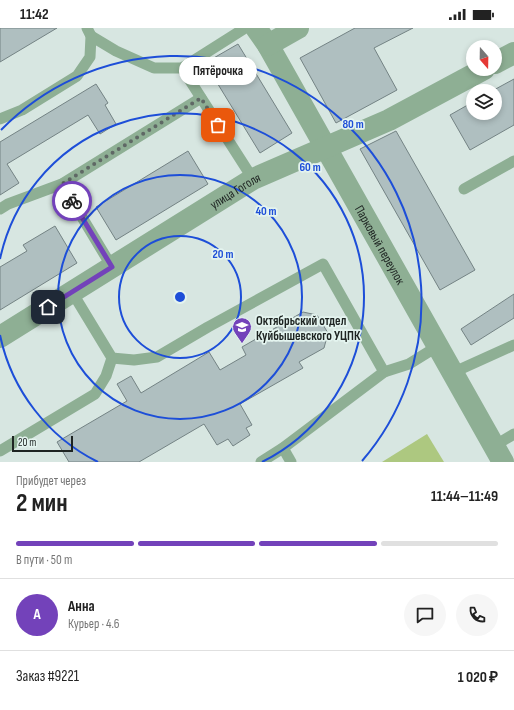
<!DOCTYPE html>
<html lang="ru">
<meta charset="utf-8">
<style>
:root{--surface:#fff;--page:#f6f6f6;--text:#222;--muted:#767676;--line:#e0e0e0;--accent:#7342ba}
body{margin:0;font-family:"Sofia Sans Condensed",sans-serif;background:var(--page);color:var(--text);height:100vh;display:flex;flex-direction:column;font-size:15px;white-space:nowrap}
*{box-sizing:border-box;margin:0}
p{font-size:13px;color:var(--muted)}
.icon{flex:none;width:22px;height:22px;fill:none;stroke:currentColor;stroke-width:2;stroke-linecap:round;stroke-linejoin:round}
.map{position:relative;height:434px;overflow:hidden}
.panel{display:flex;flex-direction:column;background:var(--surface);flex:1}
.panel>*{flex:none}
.needle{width:26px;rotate:160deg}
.tools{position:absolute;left:466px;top:12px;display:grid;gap:8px}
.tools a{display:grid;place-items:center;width:36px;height:36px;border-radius:50%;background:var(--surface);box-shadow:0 2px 6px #0003;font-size:20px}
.scale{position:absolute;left:12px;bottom:10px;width:61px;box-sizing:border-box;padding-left:4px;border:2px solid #1e2422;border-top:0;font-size:11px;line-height:14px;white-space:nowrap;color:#1e2422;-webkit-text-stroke:3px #e4f4ef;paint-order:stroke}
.pin{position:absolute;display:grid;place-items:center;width:34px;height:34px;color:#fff;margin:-17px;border-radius:8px;box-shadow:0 2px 6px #0006}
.courier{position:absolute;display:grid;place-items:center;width:40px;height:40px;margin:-20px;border:3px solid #7342ba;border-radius:50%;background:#fff;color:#222;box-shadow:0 1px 5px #0007}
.bubble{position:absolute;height:28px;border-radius:14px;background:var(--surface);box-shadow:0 2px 6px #0003;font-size:13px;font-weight:700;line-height:28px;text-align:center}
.headline em{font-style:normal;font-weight:700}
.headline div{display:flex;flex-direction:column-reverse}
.headline{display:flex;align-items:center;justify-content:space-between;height:68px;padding:0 16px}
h1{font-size:26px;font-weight:700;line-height:30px}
.bar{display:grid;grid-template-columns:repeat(4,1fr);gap:6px 4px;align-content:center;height:48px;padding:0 16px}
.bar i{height:5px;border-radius:3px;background:var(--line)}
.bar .on{background:var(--accent)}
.bar p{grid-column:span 4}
.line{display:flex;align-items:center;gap:10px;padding:0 16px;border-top:1px solid var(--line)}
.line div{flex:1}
.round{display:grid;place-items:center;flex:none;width:42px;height:42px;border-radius:21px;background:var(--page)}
.status{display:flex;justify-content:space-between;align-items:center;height:28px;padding:0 20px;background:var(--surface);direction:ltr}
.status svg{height:11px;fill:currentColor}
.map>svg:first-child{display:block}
</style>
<div class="status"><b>11:42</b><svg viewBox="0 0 49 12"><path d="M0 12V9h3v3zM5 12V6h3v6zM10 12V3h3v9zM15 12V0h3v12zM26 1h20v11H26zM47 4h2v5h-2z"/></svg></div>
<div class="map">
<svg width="514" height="434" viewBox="0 0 514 434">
<rect width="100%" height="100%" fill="#d7e6e1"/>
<polygon fill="#adc880" points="427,406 444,434 382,434"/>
<g fill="#afbfc0" stroke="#748384">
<polygon points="0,0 57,0 0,34"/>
<polygon points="355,0 413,0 374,20 397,62 336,95 300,30"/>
<polygon points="238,16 292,105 260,125 205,35"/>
<polygon points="514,51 514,97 470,122 450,87 473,74 473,85 495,85 495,63 492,63"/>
<polygon points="96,56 108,75 105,77 116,96 100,106 88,87 7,136 19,155 0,167 0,114"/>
<polygon points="396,103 475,242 440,262 360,121"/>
<polygon points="188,123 208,156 116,212 96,179"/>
<polygon points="55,198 77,235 0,282 0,239 27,223 23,217"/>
<polygon points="514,266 514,290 471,317 461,301"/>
<polygon points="303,284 317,287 328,305 324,320 299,334 303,340 240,376 252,397 246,400 250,407 233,418 228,411 217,417 204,396 139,434 69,434 57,414 127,373 117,356 131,348 141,365 209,324 220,342 246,327 242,319"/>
</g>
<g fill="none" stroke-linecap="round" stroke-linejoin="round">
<g stroke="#8eaf94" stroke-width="11">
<polyline points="91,8 116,23 154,40 182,40 245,0"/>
<polyline points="182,40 253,151"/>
<polyline points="0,91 22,82 77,48 90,29 91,8 87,0"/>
<polyline points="62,156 112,239"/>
<polyline points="464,161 514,133"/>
<polyline points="0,181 8,176 62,156 201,70"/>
<polyline points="72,264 112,330 134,332 157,329 208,299 323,236 384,344 409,336 438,318"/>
<polyline points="452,345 514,317"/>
<polyline points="494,418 514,406"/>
<polyline points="283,420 291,434"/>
<polyline points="0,423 95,366 106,348 112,330"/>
<polyline points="261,434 283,420 384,344"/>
</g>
<g stroke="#8eaf94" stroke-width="22">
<path id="s1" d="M256,0L268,17L503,434"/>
<polyline points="268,17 298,0"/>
<polyline points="495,35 514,25"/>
<path id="s2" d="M0,309L253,151L389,92L484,41"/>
</g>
</g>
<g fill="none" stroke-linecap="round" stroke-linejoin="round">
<polyline stroke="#5f6865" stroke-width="4" stroke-dasharray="0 7.2" points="72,173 62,156 201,70 218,97"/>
<polyline stroke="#7342ba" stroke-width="5" points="48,279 112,239 72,173"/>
</g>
<g fill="none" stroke="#1d4ed8" stroke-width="2">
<circle cx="180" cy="269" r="61"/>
<circle cx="180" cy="269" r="122"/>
<path d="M98 434A184 184 0 0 1 0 307M0 231A184 184 0 1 1 262 434"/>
<path d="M1 102A245 245 0 0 1 362 433"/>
</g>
<defs>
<symbol id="university-pin" viewBox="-11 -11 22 30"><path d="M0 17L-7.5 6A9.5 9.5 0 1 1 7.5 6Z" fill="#7342ba" stroke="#e4f4ef"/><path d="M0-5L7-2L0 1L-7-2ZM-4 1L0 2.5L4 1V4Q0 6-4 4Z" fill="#fff"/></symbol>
</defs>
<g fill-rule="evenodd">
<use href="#university-pin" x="231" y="288" width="22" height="30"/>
</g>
<g text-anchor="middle" stroke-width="3.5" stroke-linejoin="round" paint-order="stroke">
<g font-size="13" fill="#1e2422" stroke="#e4f4ef">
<text dy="5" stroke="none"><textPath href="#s2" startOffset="277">улица Гоголя</textPath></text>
<text dy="5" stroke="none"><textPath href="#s1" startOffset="250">Парковый переулок</textPath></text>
</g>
<g font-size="13" font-weight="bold" fill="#1e2422" stroke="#e4f4ef" text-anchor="start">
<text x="256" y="297">Октябрьский отдел<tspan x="256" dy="15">Куйбышевского УЦПК</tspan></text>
</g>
</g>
<circle cx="180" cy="269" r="6" fill="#1d4ed8" stroke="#e4f4ef" stroke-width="2"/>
<g font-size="12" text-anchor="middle" font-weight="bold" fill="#1d4ed8" stroke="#e4f4ef" stroke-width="3.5" stroke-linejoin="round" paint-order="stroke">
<text x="353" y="100">80 m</text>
<text x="310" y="143">60 m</text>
<text x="266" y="187">40 m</text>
<text x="223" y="230">20 m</text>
</g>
</svg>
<div class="tools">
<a><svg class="needle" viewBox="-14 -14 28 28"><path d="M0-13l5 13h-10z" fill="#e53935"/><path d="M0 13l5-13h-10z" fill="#767676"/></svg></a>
<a><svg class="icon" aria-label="layers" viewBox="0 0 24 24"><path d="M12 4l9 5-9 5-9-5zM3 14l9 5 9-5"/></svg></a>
</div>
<div class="scale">20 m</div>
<div class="pin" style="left:218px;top:97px;background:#ea580c"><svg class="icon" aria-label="bag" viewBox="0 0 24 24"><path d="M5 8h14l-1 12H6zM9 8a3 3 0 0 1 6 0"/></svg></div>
<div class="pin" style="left:48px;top:279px;background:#1f2937"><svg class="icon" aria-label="home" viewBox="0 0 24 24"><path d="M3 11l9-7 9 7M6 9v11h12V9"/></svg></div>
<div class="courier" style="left:72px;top:173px"><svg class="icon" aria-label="bike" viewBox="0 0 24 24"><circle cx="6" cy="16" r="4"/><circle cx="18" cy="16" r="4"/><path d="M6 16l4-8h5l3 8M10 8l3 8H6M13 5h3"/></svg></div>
<div class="bubble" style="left:179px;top:29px;width:78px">Пятёрочка</div>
</div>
<section class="panel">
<div class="headline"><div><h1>2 мин</h1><p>Прибудет через</p></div><em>11:44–11:49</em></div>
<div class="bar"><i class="on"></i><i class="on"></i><i class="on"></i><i></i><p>В пути · 50 m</p></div>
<div class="line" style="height:72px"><b class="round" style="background:var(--accent);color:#fff">А</b><div><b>Анна</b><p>Курьер · 4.6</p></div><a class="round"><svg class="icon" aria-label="chat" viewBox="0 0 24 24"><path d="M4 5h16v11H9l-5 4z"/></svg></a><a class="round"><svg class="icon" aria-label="phone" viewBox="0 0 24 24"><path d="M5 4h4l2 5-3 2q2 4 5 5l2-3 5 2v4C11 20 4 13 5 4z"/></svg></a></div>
<div class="line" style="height:52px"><div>Заказ #9221</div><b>1 020 ₽</b></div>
</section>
